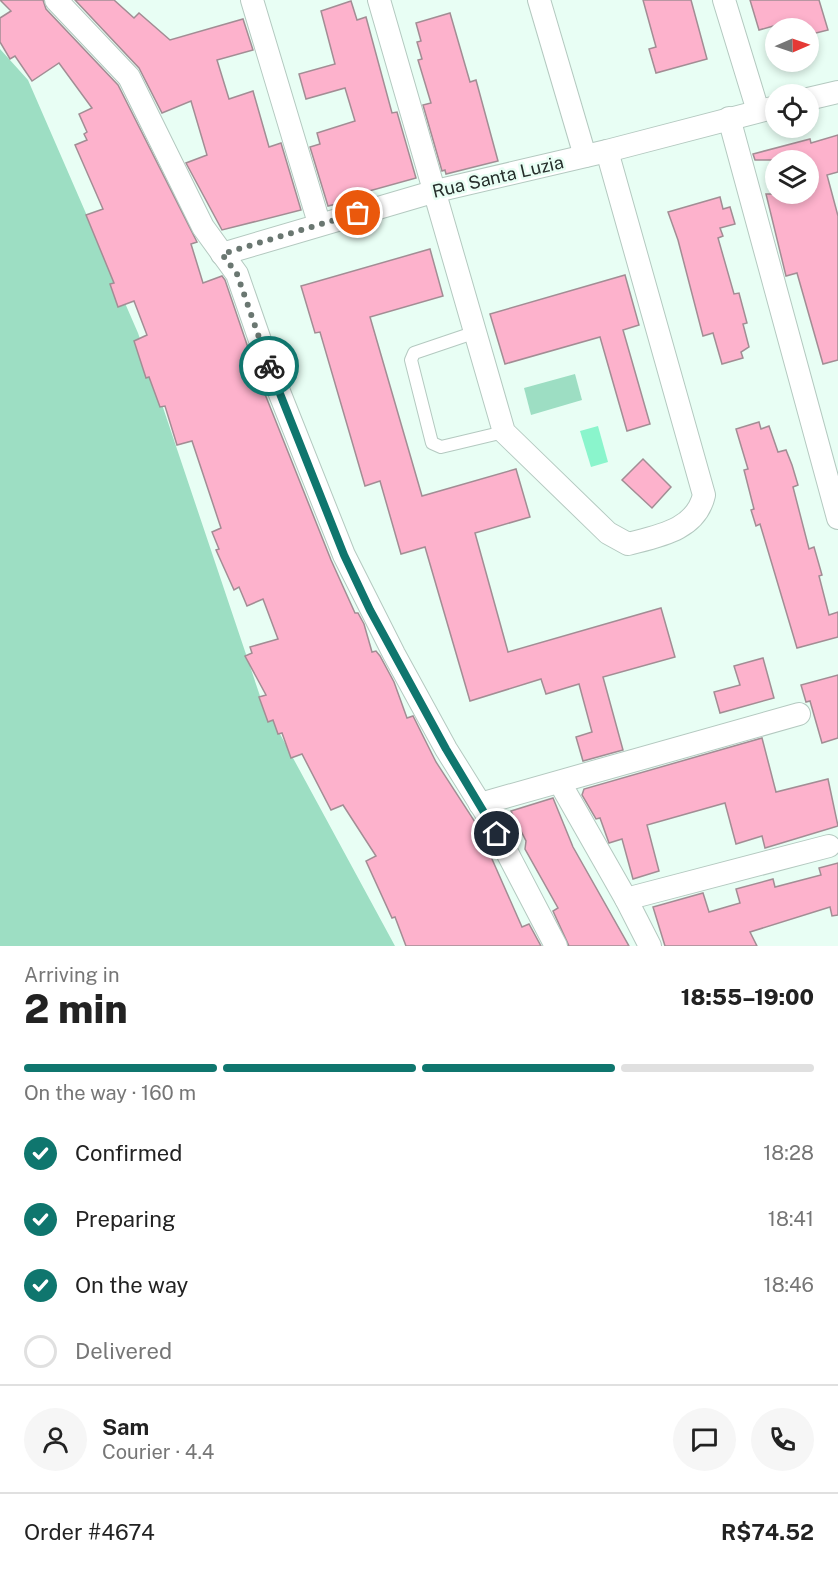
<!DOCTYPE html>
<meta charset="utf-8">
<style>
:root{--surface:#fff;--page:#f6f6f6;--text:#222;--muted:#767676;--line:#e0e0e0;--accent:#0f766e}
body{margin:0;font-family:"Public Sans",sans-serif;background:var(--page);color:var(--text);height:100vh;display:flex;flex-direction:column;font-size:22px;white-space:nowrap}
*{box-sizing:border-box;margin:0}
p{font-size:20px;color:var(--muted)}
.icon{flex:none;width:33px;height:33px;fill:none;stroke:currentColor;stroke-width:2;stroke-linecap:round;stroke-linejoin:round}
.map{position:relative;height:946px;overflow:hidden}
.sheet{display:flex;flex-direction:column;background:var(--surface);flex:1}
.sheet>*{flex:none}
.needle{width:39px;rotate:88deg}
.tools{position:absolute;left:765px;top:18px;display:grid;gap:12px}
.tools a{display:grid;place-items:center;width:54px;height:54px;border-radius:50%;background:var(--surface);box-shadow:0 3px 9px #0003;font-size:30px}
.pin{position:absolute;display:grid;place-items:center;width:51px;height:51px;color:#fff;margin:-26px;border:3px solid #fff;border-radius:50%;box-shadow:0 2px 6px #0007}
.courier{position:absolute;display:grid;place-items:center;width:60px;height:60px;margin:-30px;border:4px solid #0f766e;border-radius:50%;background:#fff;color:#222;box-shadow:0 2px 8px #0007}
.head em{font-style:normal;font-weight:800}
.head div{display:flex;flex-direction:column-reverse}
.head{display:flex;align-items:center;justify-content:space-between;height:102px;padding:0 24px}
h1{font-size:39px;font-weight:800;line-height:45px}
.bar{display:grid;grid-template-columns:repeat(4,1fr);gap:9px 6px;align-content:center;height:72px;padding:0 24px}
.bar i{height:8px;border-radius:4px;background:var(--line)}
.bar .selected{background:var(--accent)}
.bar p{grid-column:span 4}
.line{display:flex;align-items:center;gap:15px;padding:0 24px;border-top:2px solid var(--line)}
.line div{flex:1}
.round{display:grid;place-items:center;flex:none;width:63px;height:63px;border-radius:32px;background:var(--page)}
ol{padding:0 24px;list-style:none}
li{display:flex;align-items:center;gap:18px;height:66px}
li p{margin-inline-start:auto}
li .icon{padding:6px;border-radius:50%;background:var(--accent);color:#fff;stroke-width:4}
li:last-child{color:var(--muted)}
li i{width:33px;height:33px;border:3px solid var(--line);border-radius:50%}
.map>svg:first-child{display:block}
</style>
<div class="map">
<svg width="838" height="946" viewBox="0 0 838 946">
<rect width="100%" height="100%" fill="#e8fef4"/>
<g fill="#9ddec3">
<polygon points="0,49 28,80 138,333 261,699 395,946 0,946"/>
<polygon points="575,374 582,400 531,415 524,388"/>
</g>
<polygon fill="#8af5cc" points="598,426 608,462 591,467 580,431"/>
<g fill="#fdb2cc" stroke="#a28d94" stroke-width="1.5">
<polygon points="0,0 43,0 46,9 118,85 197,242 191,244 203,283 222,276 225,280 257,374 331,560 355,613 358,613 364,624 372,652 376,651 380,656 394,682 407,718 413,716 436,762 477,825 522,927 529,924 541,946 406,946 395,917 392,918 366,861 376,856 343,805 331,810 302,754 291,758 282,733 278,734 273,720 268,722 259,697 266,695 245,656 252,653 250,647 278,639 263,599 247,606 239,587 234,590 216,550 219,549 212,532 221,528 192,441 177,445 165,406 160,407 149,377 146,378 134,341 147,335 134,301 118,307 110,284 114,283 86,215 103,209 75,145 87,140 84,134 87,132 79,114 92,108 59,63 32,81 15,56 10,59 0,42 0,18 11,11"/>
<polygon points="75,0 114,0 134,18 139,13 170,40 243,19 253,50 217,60 229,99 253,91 269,147 281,143 301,210 222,230 186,163 207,155 191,101 162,113 139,68"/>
<polygon points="643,0 691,0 707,59 656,73 649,49 656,47"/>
<polygon points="750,0 819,0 828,30 808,35 808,28 786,28 784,23 759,30"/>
<polygon points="351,1 357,20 366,17 392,113 397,112 416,178 351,196 352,200 328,206 310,147 320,144 317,133 355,121 345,88 306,99 299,74 335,64 321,11"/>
<polygon points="450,13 470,82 476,80 498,161 446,174 445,170 442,171 423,105 431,103 418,60 422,59 417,42 421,41 416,23"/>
<polygon points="838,135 838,172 827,175 838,216 838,360 823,364 797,273 786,276 766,194 808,194 808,160 755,160 753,154 810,139 811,143"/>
<polygon points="720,197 723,209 730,207 735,224 720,228 723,236 718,238 734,294 739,293 747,323 743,324 749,347 741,352 743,358 722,364 713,333 703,336 678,240 668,212"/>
<polygon points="430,249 443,296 370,317 422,496 516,469 530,517 475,533 508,652 661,608 675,657 603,677 623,750 583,761 576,737 592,732 579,684 546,694 541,679 470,701 425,547 401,554 380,481 365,486 320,332 315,333 301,286"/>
<polygon points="625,275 639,325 623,330 650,424 627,431 600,337 505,364 490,314"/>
<polygon points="759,422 761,429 769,426 778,452 786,450 792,465 798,485 793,487 809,549 814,547 822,575 819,576 829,615 838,612 838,637 797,648 760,524 756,526 751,510 754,509 744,470 748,469 736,429"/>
<polygon points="643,459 671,487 652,508 622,480"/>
<polygon points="763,658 774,698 720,713 714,692 740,685 734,666"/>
<polygon points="838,675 838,738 822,743 810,701 806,702 801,685"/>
<polygon points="762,738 776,792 828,779 838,826 765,848 762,836 736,844 725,803 647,825 659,871 633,879 622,839 609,843 600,818 596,819 582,795 584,789"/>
<polygon points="553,798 573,847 629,946 569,946 553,911 558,908 525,849 526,841 511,811"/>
<polygon points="838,863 838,915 832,916 830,907 750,932 757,946 665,946 653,907 703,893 709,912 740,903 736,889 773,879 775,887 821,875 819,868"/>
</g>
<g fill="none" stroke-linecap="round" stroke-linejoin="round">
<defs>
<polyline id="service" points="476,332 414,353 411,360 432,443 441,447 504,432"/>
<g id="minor">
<polyline points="56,0 129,77 203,227 237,274 270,369 344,555 394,654 446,749 489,818 556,946"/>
<polyline points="252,0 319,223"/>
<path d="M379,0L504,432L608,533L628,544C659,536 696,530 704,495L607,151"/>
<polyline points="539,0 585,156"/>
<polyline points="724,0 758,111"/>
<polyline points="808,99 838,92"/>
<polyline points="729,118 838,518"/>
<polyline points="222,254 436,191 607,151 776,107"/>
<polyline points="560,783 626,899 650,946"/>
<polyline points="480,804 799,714"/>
<polyline points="626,899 829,846"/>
</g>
</defs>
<use href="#service" stroke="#b4c9c0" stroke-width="14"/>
<use href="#minor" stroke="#b4c9c0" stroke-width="24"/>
<use href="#service" stroke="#fff" stroke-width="12"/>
<use href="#minor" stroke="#fff" stroke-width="22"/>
</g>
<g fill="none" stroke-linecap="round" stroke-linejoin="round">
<polyline stroke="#6a7771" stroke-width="6" stroke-dasharray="0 10.8" points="269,366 237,274 222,254 358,213"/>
<polyline stroke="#0f766e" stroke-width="8" points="269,366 344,555 370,610 446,749 497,834"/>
</g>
<g text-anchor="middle" stroke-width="5" stroke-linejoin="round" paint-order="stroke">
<g font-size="18" fill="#262e2b" stroke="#e8fef4">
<text transform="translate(498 177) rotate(-13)" y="6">Rua Santa Luzia</text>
</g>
</g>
</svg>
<div class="tools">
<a><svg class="needle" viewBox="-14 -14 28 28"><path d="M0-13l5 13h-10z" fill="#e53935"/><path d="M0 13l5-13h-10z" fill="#767676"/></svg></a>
<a><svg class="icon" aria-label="locate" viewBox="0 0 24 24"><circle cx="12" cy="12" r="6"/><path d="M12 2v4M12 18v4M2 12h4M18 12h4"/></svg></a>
<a><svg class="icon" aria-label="layers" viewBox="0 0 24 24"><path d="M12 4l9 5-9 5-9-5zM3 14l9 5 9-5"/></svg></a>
</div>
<div class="pin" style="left:358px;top:213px;background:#ea580c"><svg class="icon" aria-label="bag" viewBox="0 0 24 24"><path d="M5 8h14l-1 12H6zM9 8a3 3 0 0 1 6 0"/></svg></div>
<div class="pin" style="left:497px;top:834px;background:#1f2937"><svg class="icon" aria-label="home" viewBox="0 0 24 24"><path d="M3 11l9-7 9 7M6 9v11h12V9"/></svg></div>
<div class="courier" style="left:269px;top:366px"><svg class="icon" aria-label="bike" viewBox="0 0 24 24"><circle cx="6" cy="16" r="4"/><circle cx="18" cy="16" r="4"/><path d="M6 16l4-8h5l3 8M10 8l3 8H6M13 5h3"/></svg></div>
</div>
<section class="sheet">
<div class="head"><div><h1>2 min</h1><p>Arriving in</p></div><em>18:55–19:00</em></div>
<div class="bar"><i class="selected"></i><i class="selected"></i><i class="selected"></i><i></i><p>On the way · 160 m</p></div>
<ol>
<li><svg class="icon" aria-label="check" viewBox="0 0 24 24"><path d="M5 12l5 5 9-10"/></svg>Confirmed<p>18:28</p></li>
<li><svg class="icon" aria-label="check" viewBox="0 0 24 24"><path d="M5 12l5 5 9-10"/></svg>Preparing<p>18:41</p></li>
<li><svg class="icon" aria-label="check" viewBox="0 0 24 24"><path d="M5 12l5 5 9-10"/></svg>On the way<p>18:46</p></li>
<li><i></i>Delivered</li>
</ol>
<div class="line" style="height:108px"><a class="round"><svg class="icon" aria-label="person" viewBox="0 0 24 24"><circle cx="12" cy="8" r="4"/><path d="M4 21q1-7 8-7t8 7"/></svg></a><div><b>Sam</b><p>Courier · 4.4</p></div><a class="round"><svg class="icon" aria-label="chat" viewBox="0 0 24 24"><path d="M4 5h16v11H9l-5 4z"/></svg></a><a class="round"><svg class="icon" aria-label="phone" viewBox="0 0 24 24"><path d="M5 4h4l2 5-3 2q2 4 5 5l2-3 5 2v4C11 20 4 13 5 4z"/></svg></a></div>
<div class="line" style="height:78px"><div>Order #4674</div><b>R$74.52</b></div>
</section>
